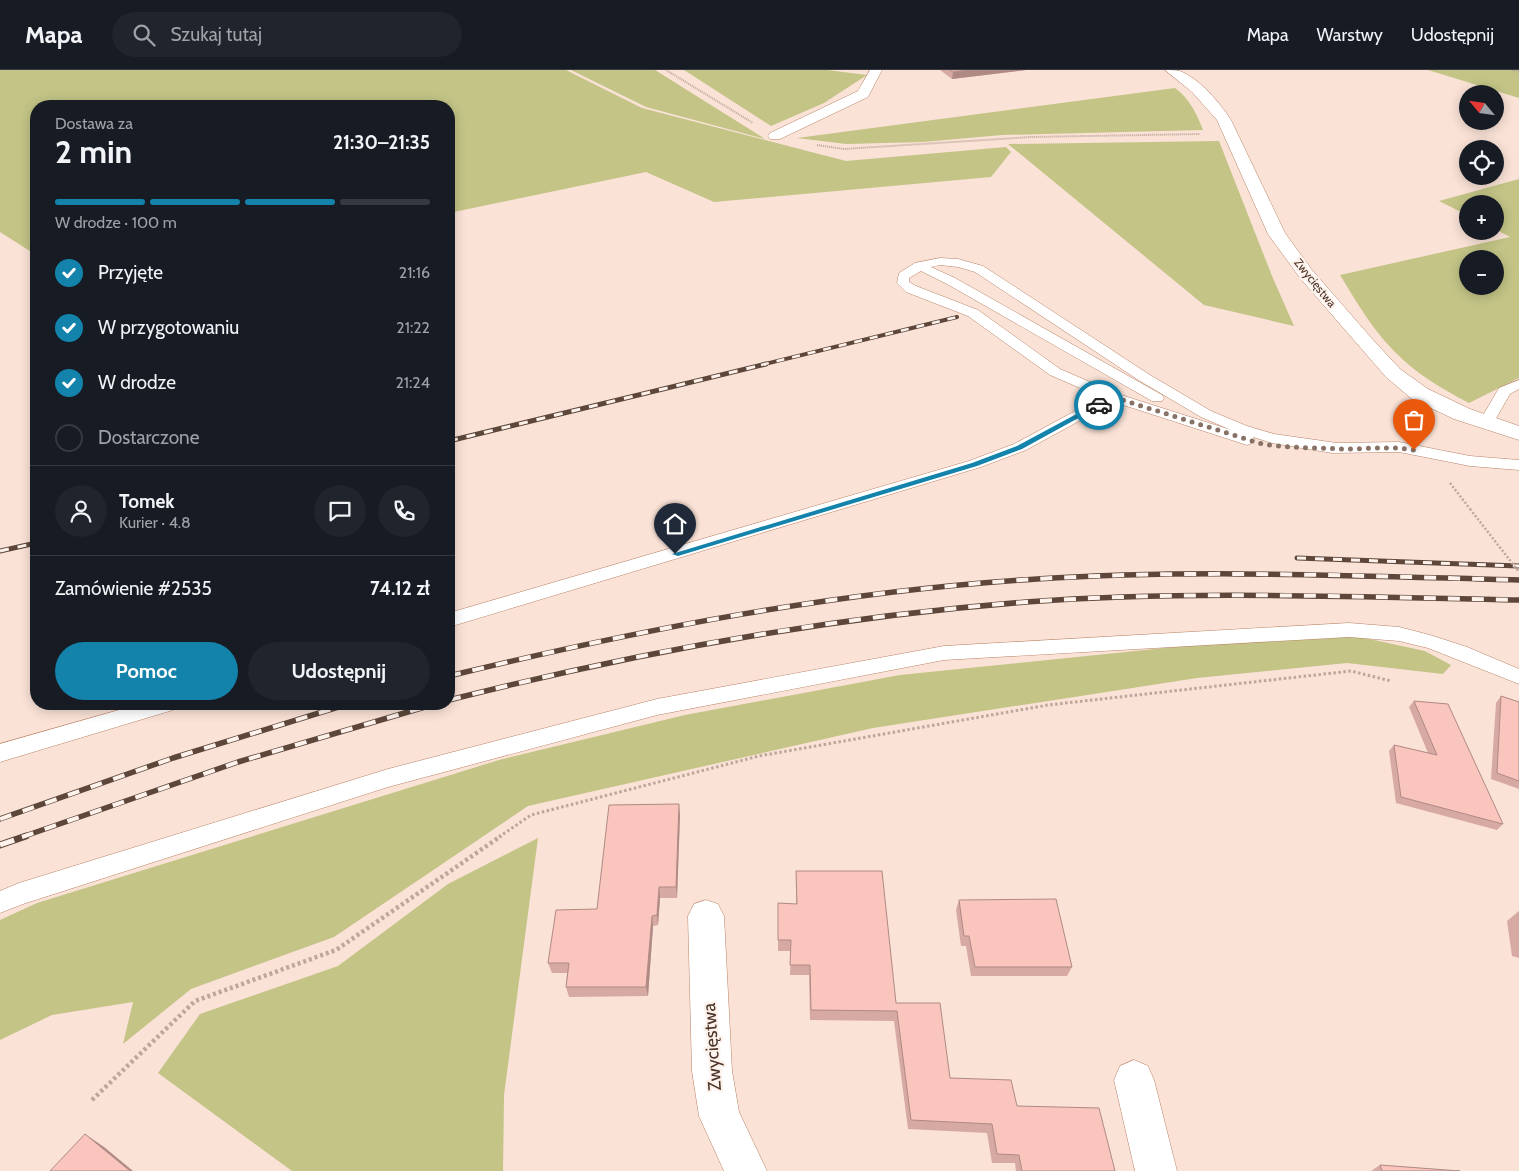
<!DOCTYPE html>
<html lang="pl">
<meta charset="utf-8">
<style>
:root{--surface:#171b24;--page:#20242c;--text:#f1f3f6;--muted:#9ea1a6;--line:#363941;--accent:#1483ab}
body{margin:0;font-family:Cabin,sans-serif;background:var(--page);color:var(--text);height:100vh;display:flex;flex-direction:column;font-size:19px;white-space:nowrap}
*{box-sizing:border-box;margin:0}
p{font-size:16px;color:var(--muted)}
.icon{flex:none;width:28px;height:28px;fill:none;stroke:currentColor;stroke-width:2;stroke-linecap:round;stroke-linejoin:round}
.map{position:relative;flex:1;overflow:hidden}
.drawer{position:absolute;left:30px;top:30px;width:425px;height:610px;display:flex;flex-direction:column;background:var(--surface);border-radius:20px;box-shadow:0 2px 12px #0003}
.drawer>*{flex:none}
.needle{width:32px;rotate:299deg}
.fabs{position:absolute;left:1459px;top:15px;display:grid;gap:10px}
.fabs a{display:grid;place-items:center;width:45px;height:45px;border-radius:50%;background:var(--surface);box-shadow:0 2px 12px #0003;font-size:25px}
.pin{position:absolute;display:grid;place-items:center;width:42px;height:42px;color:#fff;margin:-51px -21px;border-radius:50% 50% 50% 0;rotate:-45deg;box-shadow:0 0 5px #0007}
.pin .icon{rotate:45deg}
.courier{position:absolute;display:grid;place-items:center;width:50px;height:50px;margin:-25px;border:4px solid #1483ab;border-radius:50%;background:#fff;color:#222;box-shadow:0 1px 6px #0007}
.summary em{font-style:normal;font-weight:700}
.summary div{display:flex;flex-direction:column-reverse}
.summary{display:flex;align-items:center;justify-content:space-between;height:85px;padding:0 25px}
h1{font-size:32px;font-weight:700;line-height:38px}
.bar{display:grid;grid-template-columns:repeat(4,1fr);gap:8px 5px;align-content:center;height:60px;padding:0 25px}
.bar i{height:6px;border-radius:4px;background:var(--line)}
.bar .selected{background:var(--accent)}
.bar p{grid-column:span 4}
.line{display:flex;align-items:center;gap:12px;padding:0 25px;border-top:1px solid var(--line)}
.line div{flex:1}
.round{display:grid;place-items:center;flex:none;width:52px;height:52px;border-radius:26px;background:var(--page)}
ol{padding:0 25px;list-style:none}
li{display:flex;align-items:center;gap:15px;height:55px}
li p{margin-inline-start:auto}
li .icon{padding:5px;border-radius:50%;background:var(--accent);color:#fff;stroke-width:4}
li:last-child{color:var(--muted)}
li i{width:28px;height:28px;border:2px solid var(--line);border-radius:50%}
.primary-button{display:flex;gap:10px;margin-top:auto;padding:10px 25px}
.primary-button a{flex:1;height:58px;border-radius:30px;background:var(--accent);color:#fff;font-size:20px;font-weight:700;line-height:58px;text-align:center}
.primary-button a+a{background:var(--page);color:var(--text)}
header{display:flex;align-items:center;gap:30px;box-sizing:border-box;height:70px;padding:0 25px;background:var(--surface);border-bottom:1px solid var(--line)}
header strong{font-size:24px}
nav{display:flex;gap:28px;margin-inline-start:auto;font-size:18px}
.search{width:350px;height:45px;background:var(--page);display:flex;align-items:center;gap:12px;box-sizing:border-box;padding:0 18px;border-radius:28px;color:var(--muted);font-size:19px}
.map>svg:first-child{display:block}
</style>
<header>
<strong>Mapa</strong>
<div class="search"><svg class="icon" aria-label="search" viewBox="0 0 24 24"><circle cx="10" cy="10" r="6"/><path d="M15 15l6 6"/></svg>Szukaj tutaj</div>
<nav><a>Mapa</a><a>Warstwy</a><a>Udostępnij</a></nav>
</header>
<div class="map">
<svg width="1519" height="1101" viewBox="0 0 1519 1101">
<rect width="100%" height="100%" fill="#fae2d6"/>
<g fill="#c3c486" fill-rule="evenodd">
<polygon points="0,0 566,0 642,38 846,91 1006,77 1011,82 991,107 714,132 646,102 449,143 449,36 36,36 36,183 33,183 0,162"/>
<polygon points="571,0 655,0 765,69 646,37"/>
<polygon points="684,0 827,0 867,5 824,33 771,56"/>
<polygon points="1428,0 1519,0 1519,28"/>
<path d="M1175,18C1189,28 1197,44 1203,60L1002,65L923,72L846,74L797,68Z"/>
<polygon points="1219,71 1272,206 1294,256 1204,235 1008,74"/>
<path d="M1519,109V308L1469,333C1442,319 1415,303 1394,281C1372,259 1356,231 1340,205L1510,167L1495,159V134H1468L1467,145L1439,131ZM1468,189H1495V216H1468Z"/>
<polygon points="1332,561 1425,581 1451,595 1443,604 1347,593 1197,608 873,658 528,736 334,867 191,919 123,974 133,932 52,945 0,970 0,850 37,833 499,690 685,645 900,605"/>
<polygon points="538,768 504,1025 503,1101 292,1101 158,1003 200,944 338,896 448,814"/>
</g>
<g fill="none" stroke-linecap="round" stroke-linejoin="round">
<defs>
<g id="service">
<path d="M940,188L958,189L983,196L1150,305L1211,341L1247,356L1274,364L1337,373L1399,372L1470,386L1519,390V400L1470,396L1399,382L1332,383L1272,373L1253,367L1255,370L1252,373L1247,375L1114,332L1026,380L981,397L449,557V543L969,391L1014,374L1101,327L1050,305L968,246L906,222L897,213L899,203L915,193ZM940,195L958,197L975,202L1140,311L1201,347L1231,360L1118,324L1060,299L978,240L916,216L909,212V208L921,201L947,214L1152,331H1162L1164,328L1162,325L955,208L931,197Z"/>
<polygon points="1519,310 1519,319 1510,324 1491,357 1481,357 1478,354 1499,318"/>
<polygon points="1349,553 1399,557 1430,565 1467,577 1519,599 1519,614 1428,578 1399,571 1349,567 944,590 657,645 388,717 23,834 0,843 0,821 19,813 388,699 657,629 944,576"/>
<polygon points="140,634 176,634 173,640 0,692 0,674"/>
</g>
<g id="minor">
<polygon points="870,0 882,0 868,27 780,69 770,69 768,66 770,63 858,21"/>
<path d="M1165,0C1169,0 1176,0 1180,1C1200,9 1220,33 1231,50L1285,163L1312,200L1374,271L1400,299L1428,319L1470,339L1519,356V370L1454,349L1412,329L1386,307L1300,208L1268,164L1217,50L1192,22Z"/>
<polygon points="706,830 718,834 724,846 732,1001 739,1042 767,1101 724,1101 699,1046 692,1001 688,846 694,834"/>
<polygon points="1134,990 1148,996 1154,1010 1177,1101 1135,1101 1114,1010 1120,996"/>
</g>
</defs>
<use href="#service" stroke="#b88367" stroke-width="1"/>
<use href="#minor" stroke="#b88367" stroke-width="1"/>
<g stroke="#bda69a" stroke-width="2" stroke-dasharray="1 1" stroke-linecap="butt">
<polyline points="666,0 753,53"/>
<polyline points="1512,0 1519,2"/>
<polyline points="817,75 844,79 1031,67 1200,64"/>
</g>
<polyline stroke="#bda69a" stroke-width="2.5" stroke-dasharray="2 2" stroke-linecap="butt" points="1450,413 1470,439"/>
<polyline stroke="#bda69a" stroke-width="3" stroke-dasharray="2.5 2.5" stroke-linecap="butt" points="499,767 531,745 759,686 1048,635 1351,601 1391,611"/>
<polyline stroke="#bda69a" stroke-width="4.5" stroke-dasharray="3 3" stroke-linecap="butt" points="92,1030 195,931 336,880 501,766"/>
<use href="#service" fill="#fff" fill-rule="evenodd"/>
<use href="#minor" fill="#fff" fill-rule="evenodd"/>
<defs>
<polyline id="rail-far3" points="761,295 957,247"/>
<g id="rail-far2">
<polyline points="449,371 766,294"/>
<polyline points="0,481 36,473"/>
<polyline points="1297,488 1519,496"/>
</g>
<g id="rail-far1">
<path d="M449,606C642,559 838,521 1037,509C1197,499 1358,506 1519,510"/>
<path d="M449,630C639,582 830,547 1026,532C1190,520 1355,527 1519,530"/>
<polyline points="0,749 173,688 348,634"/>
<polyline points="22,767 238,692 435,634"/>
</g>
<polyline id="rail" points="0,775 26,766"/>
</defs>
<use href="#rail-far3" stroke="#5d473b" stroke-width="4"/>
<use href="#rail-far2" stroke="#5d473b" stroke-width="5"/>
<use href="#rail-far1" stroke="#5d473b" stroke-width="5.5"/>
<use href="#rail" stroke="#5d473b" stroke-width="7"/>
<use href="#rail-far3" stroke="#fef2ec" stroke-width="2.5" stroke-dasharray="8" stroke-linecap="butt"/>
<use href="#rail-far2" stroke="#fef2ec" stroke-width="3" stroke-dasharray="9" stroke-linecap="butt"/>
<use href="#rail-far1" stroke="#fef2ec" stroke-width="4" stroke-dasharray="12" stroke-linecap="butt"/>
<use href="#rail" stroke="#fef2ec" stroke-width="5" stroke-dasharray="15" stroke-linecap="butt"/>
<polyline stroke="#bda69a" stroke-width="2.5" stroke-dasharray="2 2" stroke-linecap="butt" points="1470,439 1519,502"/>
</g>
<g fill="#d7a9a3">
<polygon points="940,0 1026,0 952,9"/>
<polygon points="1501,626 1519,632 1519,719 1491,709 1496,633"/>
<polygon points="1414,631 1503,754 1497,760 1396,733 1389,681 1394,675 1428,683 1409,637"/>
<polygon points="680,745 677,828 660,828 658,855 653,856 648,926 569,927 566,917 567,903 552,903 548,893"/>
<polygon points="796,801 896,933 950,1008 1017,1036 1115,1101 1016,1101 1015,1093 992,1093 987,1063 908,1059 894,951 810,950 809,905 790,905 791,881 778,881 778,833 796,834"/>
<polygon points="959,830 1072,897 1067,906 971,906 966,876 961,876 956,840"/>
<polygon points="1519,841 1519,888 1512,886 1507,851"/>
<polygon points="1380,1095 1460,1101 1371,1101"/>
</g>
<g fill="#af8a84">
<polygon points="971,0 1026,0 952,9 953,2"/>
<polygon points="679,734 680,745 677,828 676,817"/>
<polygon points="659,817 660,828 658,855 657,845"/>
<polygon points="652,846 653,856 648,926 646,917"/>
<polygon points="85,1064 104,1077 133,1101 130,1101"/>
</g>
<g fill="#fac5bd" stroke="#af8a84">
<polygon points="950,0 971,0 953,2"/>
<polygon points="1501,626 1519,632 1519,711 1497,703"/>
<polygon points="1414,631 1448,634 1503,754 1401,727 1394,675 1437,685"/>
<polygon points="679,734 676,817 659,817 657,845 652,846 646,917 566,917 569,893 548,893 556,840 597,839 609,735"/>
<polygon points="796,801 882,801 896,933 940,933 950,1008 1011,1010 1017,1036 1099,1038 1115,1101 1022,1101 1019,1085 997,1084 992,1054 911,1050 897,941 811,940 810,895 790,895 791,870 778,870 778,833 797,834"/>
<polygon points="1056,829 1072,897 975,897 969,866 964,866 959,830"/>
<polygon points="85,1064 130,1101 50,1101"/>
<polygon points="1380,1095 1460,1101 1382,1101"/>
</g>
<polygon fill="#1483ab" points="1097,333 1102,335 1022,379 977,396 678,486 672,484 972,393 1017,376"/>
<g fill="none" stroke-linecap="round" stroke-linejoin="round">
<path stroke="#887266" stroke-width="5" stroke-dasharray="0 9" d="M1099,335L1113,327L1262,374C1289,378 1317,378 1344,379C1367,379 1390,376 1414,380"/>
</g>
<g text-anchor="middle" stroke-width="4.5" stroke-linejoin="round" paint-order="stroke">
<g font-size="12" fill="#4b3529" stroke="#fef2ec">
<text transform="translate(1315 213) rotate(51)" y="4">Zwycięstwa</text>
</g>
<g font-size="18" fill="#4b3529" stroke="#fef2ec">
<text transform="translate(712 977) rotate(-94)" y="6">Zwycięstwa</text>
</g>
</g>
</svg>
<div class="fabs">
<a><svg class="needle" viewBox="-14 -14 28 28"><path d="M0-13l5 13h-10z" fill="#e53935"/><path d="M0 13l5-13h-10z" fill="#9ea1a6"/></svg></a>
<a><svg class="icon" aria-label="locate" viewBox="0 0 24 24"><circle cx="12" cy="12" r="6"/><path d="M12 2v4M12 18v4M2 12h4M18 12h4"/></svg></a>
<a>+</a>
<a>−</a>
</div>
<div class="pin" style="left:1414px;top:380px;background:#ea580c"><svg class="icon" aria-label="bag" viewBox="0 0 24 24"><path d="M5 8h14l-1 12H6zM9 8a3 3 0 0 1 6 0"/></svg></div>
<div class="pin" style="left:675px;top:484px;background:#1f2937"><svg class="icon" aria-label="home" viewBox="0 0 24 24"><path d="M3 11l9-7 9 7M6 9v11h12V9"/></svg></div>
<div class="courier" style="left:1099px;top:335px"><svg class="icon" aria-label="car" viewBox="0 0 24 24"><path d="M5 17H2v-5l4-1 3-4h7l3 4 3 1v5h-3M9 17h6M6 11h13"/><circle cx="7" cy="17" r="2"/><circle cx="17" cy="17" r="2"/></svg></div>
<section class="drawer">
<div class="summary"><div><h1>2 min</h1><p>Dostawa za</p></div><em>21:30–21:35</em></div>
<div class="bar"><i class="selected"></i><i class="selected"></i><i class="selected"></i><i></i><p>W drodze · 100 m</p></div>
<ol>
<li><svg class="icon" aria-label="check" viewBox="0 0 24 24"><path d="M5 12l5 5 9-10"/></svg>Przyjęte<p>21:16</p></li>
<li><svg class="icon" aria-label="check" viewBox="0 0 24 24"><path d="M5 12l5 5 9-10"/></svg>W przygotowaniu<p>21:22</p></li>
<li><svg class="icon" aria-label="check" viewBox="0 0 24 24"><path d="M5 12l5 5 9-10"/></svg>W drodze<p>21:24</p></li>
<li><i></i>Dostarczone</li>
</ol>
<div class="line" style="height:90px"><a class="round"><svg class="icon" aria-label="person" viewBox="0 0 24 24"><circle cx="12" cy="8" r="4"/><path d="M4 21q1-7 8-7t8 7"/></svg></a><div><b>Tomek</b><p>Kurier · 4.8</p></div><a class="round"><svg class="icon" aria-label="chat" viewBox="0 0 24 24"><path d="M4 5h16v11H9l-5 4z"/></svg></a><a class="round"><svg class="icon" aria-label="phone" viewBox="0 0 24 24"><path d="M5 4h4l2 5-3 2q2 4 5 5l2-3 5 2v4C11 20 4 13 5 4z"/></svg></a></div>
<div class="line" style="height:65px"><div>Zamówienie #2535</div><b>74.12 zł</b></div>
<div class="primary-button"><a>Pomoc</a><a>Udostępnij</a></div>
</section>
</div>
